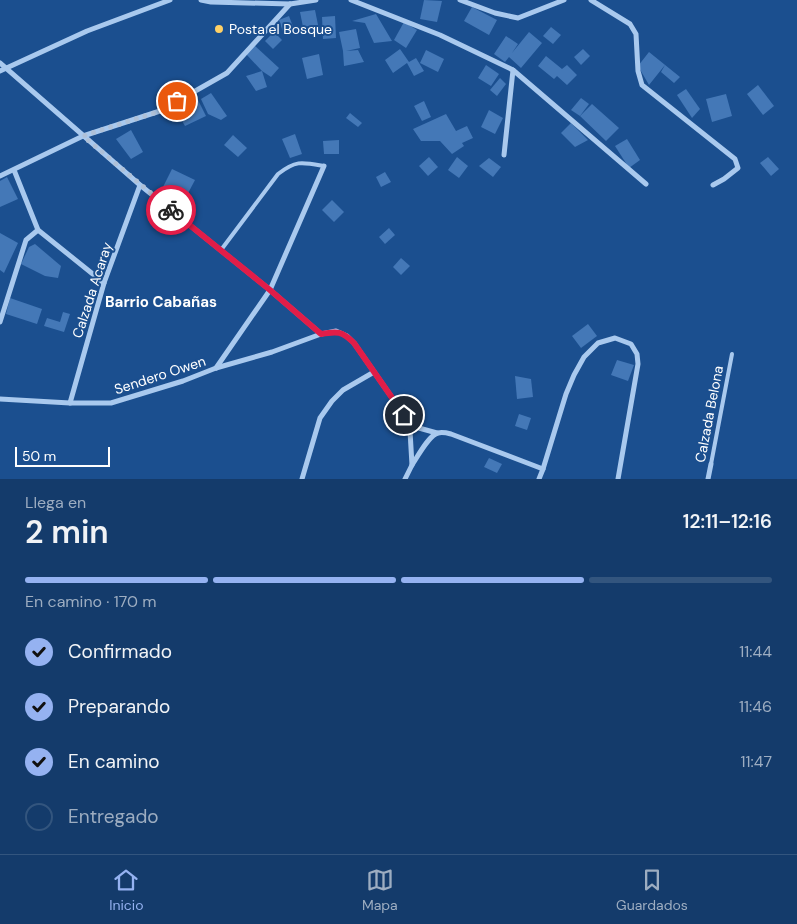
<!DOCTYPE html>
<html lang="es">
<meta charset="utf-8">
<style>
:root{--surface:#143b6b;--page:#214673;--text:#f1f3f6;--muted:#9dadc1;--line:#33557e;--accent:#95b2f1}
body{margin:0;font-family:"DM Sans",sans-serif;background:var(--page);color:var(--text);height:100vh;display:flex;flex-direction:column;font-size:19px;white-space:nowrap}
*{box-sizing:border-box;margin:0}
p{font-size:16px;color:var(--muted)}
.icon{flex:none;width:28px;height:28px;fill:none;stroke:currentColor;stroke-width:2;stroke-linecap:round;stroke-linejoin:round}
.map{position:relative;height:479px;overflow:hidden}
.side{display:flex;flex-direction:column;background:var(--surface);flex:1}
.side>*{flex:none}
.scale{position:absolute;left:15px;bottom:12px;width:95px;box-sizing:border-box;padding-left:5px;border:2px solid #fff;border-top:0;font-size:14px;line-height:18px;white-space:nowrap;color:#fff;-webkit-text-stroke:4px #1b4f8f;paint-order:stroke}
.pin{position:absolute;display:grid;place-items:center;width:42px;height:42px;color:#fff;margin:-21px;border:2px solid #fff;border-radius:50%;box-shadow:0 1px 5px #0007}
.courier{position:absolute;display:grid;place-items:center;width:50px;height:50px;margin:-25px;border:4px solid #e11d48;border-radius:50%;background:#fff;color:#222;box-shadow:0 1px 6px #0007}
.overview em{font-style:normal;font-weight:600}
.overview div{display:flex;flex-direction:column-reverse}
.overview{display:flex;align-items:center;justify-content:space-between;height:85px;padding:0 25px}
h1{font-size:32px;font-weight:600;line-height:38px}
.bar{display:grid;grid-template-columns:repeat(4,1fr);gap:8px 5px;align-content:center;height:60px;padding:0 25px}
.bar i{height:6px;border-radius:4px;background:var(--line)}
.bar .active{background:var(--accent)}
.bar p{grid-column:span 4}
ol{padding:0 25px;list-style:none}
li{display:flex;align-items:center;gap:15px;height:55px}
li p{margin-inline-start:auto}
li .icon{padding:5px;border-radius:50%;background:var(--accent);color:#111;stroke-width:4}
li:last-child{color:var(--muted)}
li i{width:28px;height:28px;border:2px solid var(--line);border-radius:50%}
.menu{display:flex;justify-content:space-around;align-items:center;height:70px;border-top:1px solid var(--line);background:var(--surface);font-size:14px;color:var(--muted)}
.menu a{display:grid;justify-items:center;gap:2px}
.menu .active{color:var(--accent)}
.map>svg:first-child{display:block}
</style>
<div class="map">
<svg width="797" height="479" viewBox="0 0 797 479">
<rect width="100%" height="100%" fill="#1b4f8f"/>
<g fill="#4478b7">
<polygon points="424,0 442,1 437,22 420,19"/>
<polygon points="472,7 497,20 489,35 464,21"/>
<polygon points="315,10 318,25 303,27 300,12"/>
<polygon points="376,14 392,41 374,43 365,23 352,21"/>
<polygon points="289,16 295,32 284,35 279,20"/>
<polygon points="335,16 336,38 323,39 322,17"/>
<polygon points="404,22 417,30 406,48 394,40"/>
<polygon points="551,27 561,35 553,44 543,36"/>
<polygon points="356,29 360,48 346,51 358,50 364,62 344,66 343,51 339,32"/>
<polygon points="274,32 282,40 273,49 265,41"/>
<polygon points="529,32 542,43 521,68 509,57 505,62 494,54 506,36 518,44 512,53"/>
<polygon points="254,45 279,68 271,77 262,71 246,54"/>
<polygon points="400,49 409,62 416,58 424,71 414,76 407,63 393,73 385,60"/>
<polygon points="583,49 590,56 581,65 574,57"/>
<polygon points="426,50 444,59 438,72 420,63"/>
<polygon points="649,52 680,77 674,83 661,72 665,65 649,85 638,66"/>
<polygon points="319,54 323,75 307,79 302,58"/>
<polygon points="546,56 562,69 567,65 577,75 567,85 557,76 554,79 538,66"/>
<polygon points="486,65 499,74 491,86 478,78"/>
<polygon points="262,71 267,87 256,91 246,76"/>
<polygon points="500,78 506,84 497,96 490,90"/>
<polygon points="758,85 774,106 763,115 747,94"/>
<polygon points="686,89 700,109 692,118 677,95"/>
<polygon points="211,93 227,116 221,120 208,114 201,99"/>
<polygon points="726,94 732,116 712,122 706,99"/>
<polygon points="197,98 206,116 185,126 175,109"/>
<polygon points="581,98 589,104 580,116 571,110"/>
<polygon points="424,101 431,117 422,121 414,106"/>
<polygon points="592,104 619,128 606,141 580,116"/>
<polygon points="489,110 503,118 495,134 481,127"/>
<polygon points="350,113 362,123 358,127 346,118"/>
<polygon points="446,114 456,131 467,126 473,138 462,143 464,146 452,154 440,141 421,141 413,129"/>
<polygon points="571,123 588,140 575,147 561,133"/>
<polygon points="131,130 143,152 131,159 116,139"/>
<polygon points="295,134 302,154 290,158 282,139"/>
<polygon points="233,135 247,148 238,157 224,145"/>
<polygon points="627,139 640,160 629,168 615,146"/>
<polygon points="339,140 339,154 324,154 323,141"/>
<polygon points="429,157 438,167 428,176 419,166"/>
<polygon points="457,157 468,166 459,178 448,170"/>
<polygon points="768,157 779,169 771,176 760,163"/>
<polygon points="489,158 501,167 493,177 479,166"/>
<polygon points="172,169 195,180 185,199 163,187"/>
<polygon points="385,172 391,182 381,187 376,177"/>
<polygon points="7,177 18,199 0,207 0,181"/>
<polygon points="332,200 344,212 334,222 322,210"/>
<polygon points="389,228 395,235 385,244 379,237"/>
<polygon points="0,233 18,243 4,273 0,270"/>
<polygon points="35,244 61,266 58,278 45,276 21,264 29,247"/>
<polygon points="401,258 410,266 401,275 393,267"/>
<polygon points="10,298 42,309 37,324 6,314"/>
<polygon points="63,312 70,314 64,332 44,326 47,318 60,322"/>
<polygon points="588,324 597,336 581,348 572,336"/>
<polygon points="617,360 634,365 628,381 611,375"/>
<polygon points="515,376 531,379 533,397 517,399"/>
<polygon points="519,414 531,418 527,430 515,426"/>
<polygon points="489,458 502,464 497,473 484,467"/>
</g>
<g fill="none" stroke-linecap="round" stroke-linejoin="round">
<g stroke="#a9c9ee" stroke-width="4">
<path d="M221,250L278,174C296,160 302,162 324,166"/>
<polyline points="711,464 732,354"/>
</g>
<g stroke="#a9c9ee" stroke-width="5">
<polyline points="201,0 211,2 290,4 316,0"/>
<polyline points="351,0 440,35 513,70 646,184"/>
<polyline points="460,0 495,13 518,18 564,0"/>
<polyline points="591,0 630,24 636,34 638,71 642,85 735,159 738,168 724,179 713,185"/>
<polyline points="0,63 140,185 270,290 321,334"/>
<polyline points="0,71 87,31 170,0"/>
<polyline points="504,155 513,70"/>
<polyline points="14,170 38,230 104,283"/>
<polyline points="0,176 83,136 160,111 227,73 290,4"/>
<polyline points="0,322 26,240 38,230"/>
<polyline points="216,368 270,290 324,166"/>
<polyline points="0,399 70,403 111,403 183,381 216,368 272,352 321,334 336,331 347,336 354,343 404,415 410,431 412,465 405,479"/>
<polyline points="70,403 104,283 140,185"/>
<polyline points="408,425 437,433"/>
<path d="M412,465C418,456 429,435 438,433C442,432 447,433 451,434L543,469"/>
<polyline points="302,479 320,418 332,401 343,390 374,372"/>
<polyline points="539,479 543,469 566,394 574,375 584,357 598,343 615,338 631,344 637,354 638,364 618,479"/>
<polyline points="708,479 711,464"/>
</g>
</g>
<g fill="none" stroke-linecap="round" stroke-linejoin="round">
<polyline stroke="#afc1d8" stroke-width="5" stroke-dasharray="0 9" points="171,210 83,136 160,111 177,101"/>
<path stroke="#e11d48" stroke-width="6" d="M171,210L270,290L321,334C337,331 342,331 354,343L404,415"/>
</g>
<circle fill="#ffd166" stroke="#1b4f8f" stroke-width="2" cx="219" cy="29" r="5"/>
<g text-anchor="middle" stroke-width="4" stroke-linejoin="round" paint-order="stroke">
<g font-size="14" fill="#fff" stroke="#1b4f8f" text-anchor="start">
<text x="229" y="34">Posta el Bosque</text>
</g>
<g font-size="14" fill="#fff" stroke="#1b4f8f">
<text transform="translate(92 290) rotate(-72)" y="5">Calzada Acaray</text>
<text transform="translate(160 375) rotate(-18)" y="5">Sendero Owen</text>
<text transform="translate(709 414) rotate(-79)" y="5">Calzada Belona</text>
</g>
<g font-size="15" font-weight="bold" fill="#fff" stroke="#1b4f8f">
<text x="161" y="307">Barrio Cabañas</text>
</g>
</g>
</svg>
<div class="scale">50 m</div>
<div class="pin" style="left:177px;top:101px;background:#ea580c"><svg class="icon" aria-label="bag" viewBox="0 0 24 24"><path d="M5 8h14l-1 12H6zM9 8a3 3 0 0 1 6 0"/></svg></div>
<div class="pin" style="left:404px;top:415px;background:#1f2937"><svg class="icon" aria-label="home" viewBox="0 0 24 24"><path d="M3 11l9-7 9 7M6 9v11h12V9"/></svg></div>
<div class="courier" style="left:171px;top:210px"><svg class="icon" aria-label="bike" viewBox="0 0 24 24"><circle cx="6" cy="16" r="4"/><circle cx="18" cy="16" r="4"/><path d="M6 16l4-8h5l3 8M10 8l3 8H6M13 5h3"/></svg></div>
</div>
<section class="side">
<div class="overview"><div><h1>2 min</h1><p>Llega en</p></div><em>12:11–12:16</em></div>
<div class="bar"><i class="active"></i><i class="active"></i><i class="active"></i><i></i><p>En camino · 170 m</p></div>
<ol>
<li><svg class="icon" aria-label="check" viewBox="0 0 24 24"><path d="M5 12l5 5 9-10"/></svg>Confirmado<p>11:44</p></li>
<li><svg class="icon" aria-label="check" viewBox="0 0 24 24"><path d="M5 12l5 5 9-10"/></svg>Preparando<p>11:46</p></li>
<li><svg class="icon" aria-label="check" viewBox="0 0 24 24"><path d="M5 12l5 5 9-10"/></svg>En camino<p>11:47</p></li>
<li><i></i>Entregado</li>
</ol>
</section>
<nav class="menu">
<a class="active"><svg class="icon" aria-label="home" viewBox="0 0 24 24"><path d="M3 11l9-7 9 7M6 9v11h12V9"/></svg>Inicio</a>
<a><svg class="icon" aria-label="map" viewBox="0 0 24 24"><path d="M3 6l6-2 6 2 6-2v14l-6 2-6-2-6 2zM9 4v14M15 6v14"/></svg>Mapa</a>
<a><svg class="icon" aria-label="saved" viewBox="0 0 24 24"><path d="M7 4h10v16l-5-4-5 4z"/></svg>Guardados</a>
</nav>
